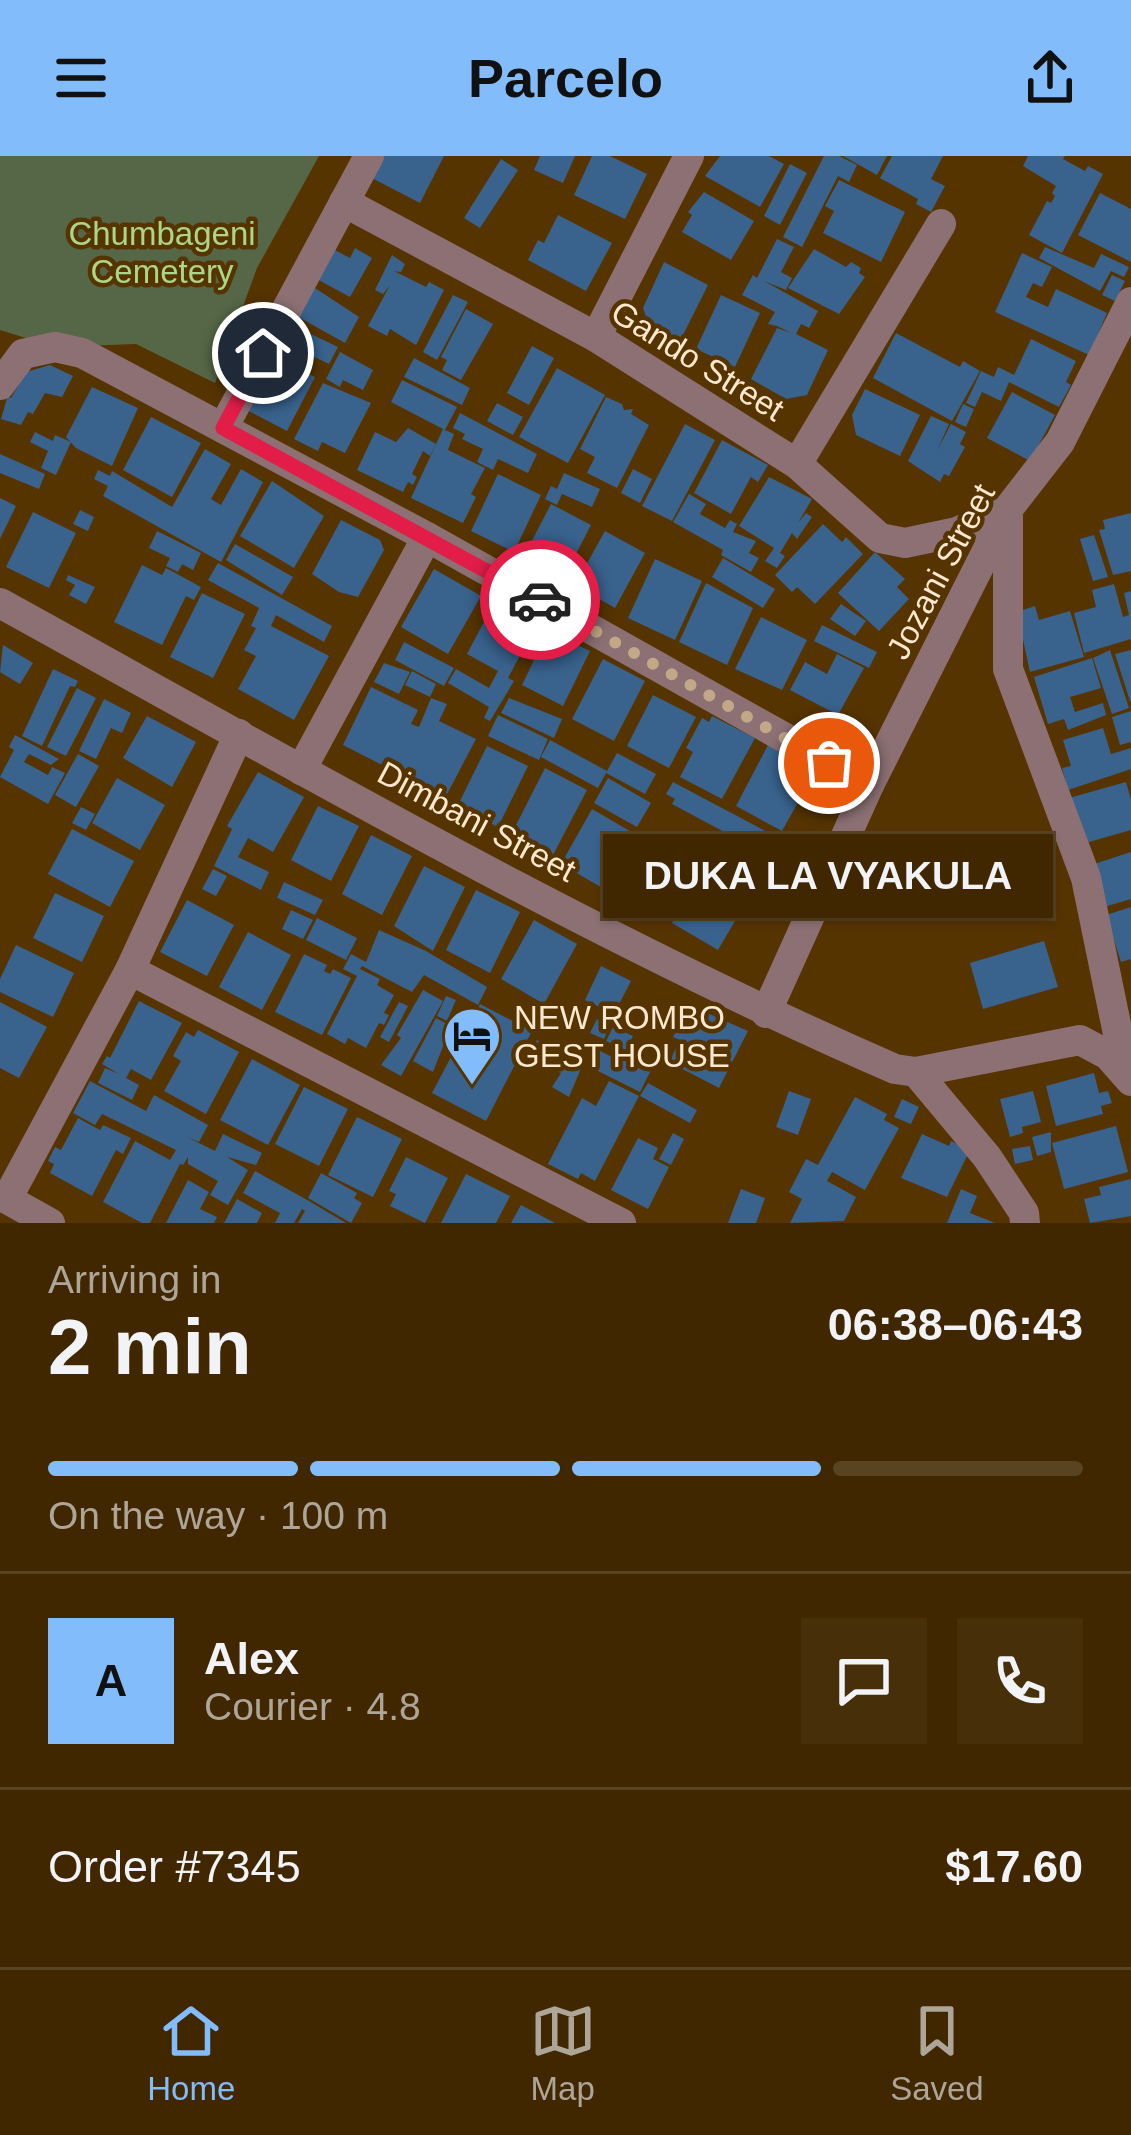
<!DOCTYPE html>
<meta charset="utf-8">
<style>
:root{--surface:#402700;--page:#472f0a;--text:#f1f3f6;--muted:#aea599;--line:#594422;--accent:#83bcfb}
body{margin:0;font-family:Helvetica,sans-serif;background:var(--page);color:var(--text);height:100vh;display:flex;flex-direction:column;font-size:45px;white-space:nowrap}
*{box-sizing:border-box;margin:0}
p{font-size:39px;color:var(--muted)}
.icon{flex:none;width:66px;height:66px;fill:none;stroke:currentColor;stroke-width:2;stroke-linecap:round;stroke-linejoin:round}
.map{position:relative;height:1067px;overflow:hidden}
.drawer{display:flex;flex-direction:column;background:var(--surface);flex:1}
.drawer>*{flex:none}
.pin{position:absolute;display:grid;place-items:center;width:102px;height:102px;color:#fff;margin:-51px;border:6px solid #fff;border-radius:50%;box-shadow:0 3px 12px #0007}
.courier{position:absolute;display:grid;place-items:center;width:120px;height:120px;margin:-60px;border:9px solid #e11d48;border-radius:50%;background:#fff;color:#222;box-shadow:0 3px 15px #0007}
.bubble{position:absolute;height:84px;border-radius:0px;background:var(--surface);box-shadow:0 3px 9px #0004,0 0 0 3px var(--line);font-size:39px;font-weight:700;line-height:84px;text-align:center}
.head em{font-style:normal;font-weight:700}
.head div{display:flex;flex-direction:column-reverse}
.head{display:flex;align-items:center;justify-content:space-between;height:204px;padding:0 48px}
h1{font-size:78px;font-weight:700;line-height:90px}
.bar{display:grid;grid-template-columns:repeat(4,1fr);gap:18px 12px;align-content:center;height:144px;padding:0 48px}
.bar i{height:15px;border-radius:9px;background:var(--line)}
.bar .current{background:var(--accent)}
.bar p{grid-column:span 4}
.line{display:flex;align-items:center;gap:30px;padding:0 48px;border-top:3px solid var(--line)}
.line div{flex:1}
.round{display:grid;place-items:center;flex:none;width:126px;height:126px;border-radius:0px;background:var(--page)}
header{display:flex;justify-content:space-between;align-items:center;height:156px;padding:0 48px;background:var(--accent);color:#111;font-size:54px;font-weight:700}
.tab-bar{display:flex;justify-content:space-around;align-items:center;height:168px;border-top:3px solid var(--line);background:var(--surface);font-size:33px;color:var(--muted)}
.tab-bar a{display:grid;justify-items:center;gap:6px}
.tab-bar .current{color:var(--accent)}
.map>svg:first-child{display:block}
</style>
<header><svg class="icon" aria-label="menu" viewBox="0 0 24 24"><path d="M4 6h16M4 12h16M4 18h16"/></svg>Parcelo<svg class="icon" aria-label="share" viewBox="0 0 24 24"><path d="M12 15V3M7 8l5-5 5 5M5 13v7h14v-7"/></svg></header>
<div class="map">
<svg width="1131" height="1067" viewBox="0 0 1131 1067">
<rect width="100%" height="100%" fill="#563400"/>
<polygon fill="#566747" points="0,0 319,0 257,112 215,227 136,188 55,191 0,174"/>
<g fill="#39628d">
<polygon points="378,0 444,0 420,47 368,20"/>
<polygon points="540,0 575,0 563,27 534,14"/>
<polygon points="592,0 610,0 647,18 625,63 574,39"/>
<polygon points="720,0 769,0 784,8 760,51 705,20"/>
<polygon points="824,0 839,0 857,9 849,26 838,20 802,91 783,81"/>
<polygon points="843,0 887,0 877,19"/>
<polygon points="892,0 943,0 931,23 945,30 931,56 916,48 918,43 880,22"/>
<polygon points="1028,0 1065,0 1063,3 1085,15 1088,10 1103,18 1062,97 1029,79 1047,45 1051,47 1055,40 1052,37 1056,30 1023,10"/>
<polygon points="501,3 518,14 480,72 464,62"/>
<polygon points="790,8 807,17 780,69 764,60"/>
<polygon points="839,24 905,56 881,106 823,77 834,55 825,50"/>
<polygon points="704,36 754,65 731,104 682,76 692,59 688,56"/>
<polygon points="1100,37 1131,53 1131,106 1078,79"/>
<polygon points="558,59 612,87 586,135 528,104 538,84 544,87"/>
<polygon points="777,83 794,91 781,116 792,122 786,134 764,125 818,155 809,172 801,168 796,178 828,194 807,239 786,243 751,223 777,172 791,177 777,170 768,168 775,156 742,139 753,119 757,122"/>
<polygon points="329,91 350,102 355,92 372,102 350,141 313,121"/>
<polygon points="1045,91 1094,112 1101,98 1129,111 1124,121 1111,115 1100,135 1039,102"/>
<polygon points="814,93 846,111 851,106 861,112 859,117 865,121 839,158 788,132"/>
<polygon points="1022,97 1052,111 1042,131 1033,127 1026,141 1048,151 1056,133 1107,157 1089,199 995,156"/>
<polygon points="392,99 405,108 401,116 394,115 426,131 429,126 444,134 416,189 390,173 387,180 368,170 390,129 383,138 375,134"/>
<polygon points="664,106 708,129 680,185 649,170 643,152"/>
<polygon points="1112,119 1125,125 1115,145 1102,139"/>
<polygon points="309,128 359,161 345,187 293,158"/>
<polygon points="453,139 468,146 437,204 423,196"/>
<polygon points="721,139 760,157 735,211 696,193"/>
<polygon points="466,153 493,168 461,224 442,214 447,204 441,201"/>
<polygon points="288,167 338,191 329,208 298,193 292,207 273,198"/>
<polygon points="896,177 960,211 963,205 980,215 952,265 873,222"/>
<polygon points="1031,183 1076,205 1066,226 1071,229 1059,251 1009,226 1001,245 982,236 975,251 966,247 981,215 994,221 998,211 1014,219"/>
<polygon points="532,190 554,202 529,249 507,237"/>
<polygon points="340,196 373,214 363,234 343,224 340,231 326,223"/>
<polygon points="272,200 315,221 287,275 245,253"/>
<polygon points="414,202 470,232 462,249 404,221"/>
<polygon points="50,209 73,220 62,241 45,237 33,258 28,256 21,269 1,263 8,239 11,242 26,216"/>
<polygon points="557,212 605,239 568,307 519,281"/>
<polygon points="402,224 457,251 445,274 391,246"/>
<polygon points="323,227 371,247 345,297 322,286 318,295 294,283"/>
<polygon points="92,231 138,252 112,310 76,292 66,281"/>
<polygon points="865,233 920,259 900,300 856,279 852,259"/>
<polygon points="1012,236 1055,259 1030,305 987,282"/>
<polygon points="606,241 622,248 624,254 633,253 631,258 649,269 617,332 587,317 595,301 580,293"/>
<polygon points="497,247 523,261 513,279 487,265"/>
<polygon points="963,248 974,253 966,271 955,266"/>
<polygon points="460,257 537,298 528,317 498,303 493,314 477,306 483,293 462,283 465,278 453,272"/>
<polygon points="931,260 949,268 937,295 951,268 966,276 960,288 965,291 949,320 944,318 940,326 908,305"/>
<polygon points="151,261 201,287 172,341 123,314"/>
<polygon points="685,268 715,284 672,365 642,350"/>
<polygon points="408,272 436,288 430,300 423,295 412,318 417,321 413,329 408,326 403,336 357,314 375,276 396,286"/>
<polygon points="443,273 454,278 448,294 485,312 471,338 476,341 463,367 411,342"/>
<polygon points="35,276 53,285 55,279 71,286 56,319 41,312 48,295 30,286"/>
<polygon points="722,284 768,309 758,326 751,321 731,358 694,337"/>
<polygon points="205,293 231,308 211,343 221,349 241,313 263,326 221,406 103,340 108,330 94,323 98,314 110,320 112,315 172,351"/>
<polygon points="0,298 45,318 39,333 0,317"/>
<polygon points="633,313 652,323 640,347 621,337"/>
<polygon points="564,317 600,333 592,351 562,338 557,349 545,343 551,330 557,333"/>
<polygon points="498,318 541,339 514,396 471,375"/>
<polygon points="769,321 812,343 798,367 806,357 812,361 797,383 792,377 780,397 785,400 777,412 765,405 774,392 739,370"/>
<polygon points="272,325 324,360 294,412 240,380"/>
<polygon points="689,338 706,348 700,358 725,372 730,364 737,368 733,376 756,385 749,397 759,402 751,416 721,399 723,394 673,366"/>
<polygon points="0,342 16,350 0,383"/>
<polygon points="551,348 591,369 564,421 524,400"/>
<polygon points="80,354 94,361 88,375 73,368"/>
<polygon points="33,356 76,377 49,432 6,411"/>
<polygon points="1131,357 1131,415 1113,419 1099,374 1105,373 1103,364"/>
<polygon points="341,364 380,384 384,394 358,441 339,436 312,418"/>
<polygon points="823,368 842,386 846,381 863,398 815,448 797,431 792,436 775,419"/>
<polygon points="157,375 201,397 193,414 182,408 178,416 166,410 170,402 149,392"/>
<polygon points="605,375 645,397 615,452 575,429"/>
<polygon points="1094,379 1108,421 1093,425 1080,383"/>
<polygon points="235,388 293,421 282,439 226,404"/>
<polygon points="875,396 905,423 897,431 909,443 879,475 838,437"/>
<polygon points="723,402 775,433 763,452 712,421"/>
<polygon points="655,403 702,425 675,484 628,462"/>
<polygon points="218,407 332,470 324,486 276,459 271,470 329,500 294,564 238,533 256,500 244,494 256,472 251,470 259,452 208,424"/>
<polygon points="142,409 162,419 166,412 201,431 194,444 186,440 162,489 114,466"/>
<polygon points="434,413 481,440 448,498 401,471"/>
<polygon points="68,419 95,431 86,448 69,439 75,429 66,424"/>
<polygon points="706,427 753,452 727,509 679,486"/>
<polygon points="1114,428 1123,461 1129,459 1124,437 1131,435 1131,483 1084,497 1074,457 1096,451 1092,434"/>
<polygon points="202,437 245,458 213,522 170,501"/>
<polygon points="495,445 537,468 508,522 514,525 490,565 484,562 489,551 448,527 456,513 489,532 498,515 467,498"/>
<polygon points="841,448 866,465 855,480 830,463"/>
<polygon points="1035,450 1039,464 1070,455 1084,501 1030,516 1017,456"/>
<polygon points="761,461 807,484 782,534 735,513"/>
<polygon points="822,469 877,496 869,512 814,485"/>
<polygon points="548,475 590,495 563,550 522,529"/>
<polygon points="404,486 454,512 444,530 395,504"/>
<polygon points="3,489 33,507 20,528 0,516"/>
<polygon points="1110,494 1129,552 1112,558 1093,502"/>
<polygon points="1131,494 1131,545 1130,545 1115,498"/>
<polygon points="837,498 864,512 838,559 790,534 805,506 827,518"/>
<polygon points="1092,502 1101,532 1070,541 1075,556 1103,547 1106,559 1068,574 1064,563 1048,568 1034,521"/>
<polygon points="603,503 645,525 614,585 572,563"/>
<polygon points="384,507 410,516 399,538 374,526"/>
<polygon points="53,513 78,525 75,531 70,530 42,590 22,580"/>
<polygon points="412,515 436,528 430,541 405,529"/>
<polygon points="371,531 418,554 411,568 419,571 431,542 447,548 439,565 476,583 445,642 403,622 406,617 400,613 402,608 393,604 388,612 343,589"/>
<polygon points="77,532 96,542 66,600 47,591"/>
<polygon points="653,539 696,561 669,612 627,590"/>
<polygon points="509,542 562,563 554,582 501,557"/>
<polygon points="104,543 131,557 122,577 111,572 96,603 79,595"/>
<polygon points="1131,555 1131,586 1120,589 1112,561"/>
<polygon points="498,559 548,583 539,604 488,580"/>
<polygon points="147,560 196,586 172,631 123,602"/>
<polygon points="712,560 755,582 722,643 680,621 693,596 686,592 702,562 709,566"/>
<polygon points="1103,572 1111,598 1131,592 1131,613 1068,634 1062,612 1071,610 1063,584"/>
<polygon points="15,579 59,603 51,609 29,598 24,606 48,619 52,611 65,617 48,648 0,621 14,594 9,591"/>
<polygon points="550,584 607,615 598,632 541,601"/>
<polygon points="768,589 804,609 811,623 782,675 736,650"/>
<polygon points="487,590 528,610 498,671 457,651"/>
<polygon points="617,597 656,618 645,638 606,617"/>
<polygon points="78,598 99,610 76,651 55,639"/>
<polygon points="545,612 587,634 552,701 511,679"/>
<polygon points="258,616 304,641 273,696 248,682 238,701 269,716 261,734 214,710 232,673 227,670"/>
<polygon points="117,622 165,649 140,694 92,667"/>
<polygon points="608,622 651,647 637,671 594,647"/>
<polygon points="673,626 769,677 767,681 776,686 769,700 672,648 675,643 666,638"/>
<polygon points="1126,626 1131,644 1131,674 1082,688 1069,642"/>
<polygon points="318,650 359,670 331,725 291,704"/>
<polygon points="81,651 95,658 86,674 72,667"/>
<polygon points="592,653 635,678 606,734 561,708"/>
<polygon points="72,673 134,705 110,751 48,718"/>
<polygon points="650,678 691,699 660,758 619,736"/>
<polygon points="371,679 412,700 382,759 342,738"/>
<polygon points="1131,696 1131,743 1104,751 1091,709"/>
<polygon points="707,707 753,734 718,794 672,767"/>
<polygon points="424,710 465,731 433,795 394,770"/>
<polygon points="213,713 227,720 216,740 202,733"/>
<polygon points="284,726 323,744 315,759 277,742"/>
<polygon points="476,734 520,756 490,817 446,794"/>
<polygon points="55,737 104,760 82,806 33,782"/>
<polygon points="187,744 234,769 207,820 160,796"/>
<polygon points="1131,751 1131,803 1121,806 1106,759"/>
<polygon points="291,754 313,764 303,783 282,773"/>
<polygon points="317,762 357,782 346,804 306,784"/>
<polygon points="534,764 577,788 544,848 501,823"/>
<polygon points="379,774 426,795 487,831 478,849 424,819 412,836 362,810 360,813 380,823 377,829 394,839 384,857 389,859 384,869 379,867 366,892 348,882 345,888 327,878 357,820 343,813 351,798 366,806"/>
<polygon points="248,776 291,799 262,854 219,831"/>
<polygon points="1044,785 1058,831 983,853 970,807"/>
<polygon points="16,789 74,817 53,861 0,836 0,823"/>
<polygon points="304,798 327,809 324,815 330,818 333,813 351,822 322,879 275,856"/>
<polygon points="601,810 631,825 614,858 585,844"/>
<polygon points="423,834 443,845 401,920 381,909 401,882 397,879"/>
<polygon points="446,840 456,844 447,865 437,860"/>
<polygon points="139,845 182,867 151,924 131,913 126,922 139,929 132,944 98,927 105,912 119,918 102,908 107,900 110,902"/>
<polygon points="0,846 47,871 19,922 0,912"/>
<polygon points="399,846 408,850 389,886 380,881"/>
<polygon points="480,848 532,875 486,965 432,937 452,899 456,901"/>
<polygon points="689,849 748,875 719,932 669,906 680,884 673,881"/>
<polygon points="436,862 451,870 433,916 413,905"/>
<polygon points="597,863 610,869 604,883 590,877"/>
<polygon points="613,871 633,880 626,894 606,885"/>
<polygon points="198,874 239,896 206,958 164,935 181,905 173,900 186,876 194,881"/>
<polygon points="537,884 582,910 569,941 552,931 561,917 528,898"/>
<polygon points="598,894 614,902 618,897 651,914 640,936 590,911"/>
<polygon points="252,903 300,929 268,989 220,964"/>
<polygon points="1094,917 1099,937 1108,935 1112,947 1101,950 1103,958 1056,970 1046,930"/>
<polygon points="90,925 146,955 154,939 208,969 199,986 187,981 215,995 223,978 262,997 256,1009 227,1001 248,1014 228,1049 210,1039 218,1025 188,1008 188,1001 183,1009 180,1008 150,1067 142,1067 103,1046 135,985 170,1004 176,994 102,958 95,969 73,957"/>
<polygon points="609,925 639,940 595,1025 581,1017 578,1023 548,1008 582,942 596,950"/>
<polygon points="648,927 697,954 690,967 640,940"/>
<polygon points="304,931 348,953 319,1010 275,988"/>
<polygon points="789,935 811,943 798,979 776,971"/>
<polygon points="1033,935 1041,966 1022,971 1023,977 1010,981 1000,943"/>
<polygon points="855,941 887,958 884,964 899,972 865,1034 832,1016 827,1025 856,1041 844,1065 790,1067 802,1043 789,1036 806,1003 818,1009"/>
<polygon points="902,943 919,951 911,968 894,961"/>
<polygon points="357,961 402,983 373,1041 328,1019"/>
<polygon points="78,962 100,974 103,969 131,982 123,998 116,994 92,1040 50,1017 54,1008 48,1005 55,991 61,994"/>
<polygon points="1116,970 1128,1016 1064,1033 1052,987"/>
<polygon points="1051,976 1051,996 1037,1000 1032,981"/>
<polygon points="673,977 684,983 671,1009 659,1003"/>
<polygon points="922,978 949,990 951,985 970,994 947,1041 901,1022"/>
<polygon points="638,982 658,992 653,1003 669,1011 648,1053 611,1034"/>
<polygon points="1030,990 1033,1004 1015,1008 1012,993"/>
<polygon points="406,1001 448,1022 425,1067 390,1050 396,1038 389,1035"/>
<polygon points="255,1015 309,1045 346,1067 298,1067 305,1055 302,1053 294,1067 275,1067 280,1057 243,1037"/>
<polygon points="321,1017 357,1037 354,1042 362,1047 351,1067 308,1042"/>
<polygon points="466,1018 510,1040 496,1067 441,1067"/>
<polygon points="1131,1023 1131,1060 1090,1067 1084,1043 1101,1039 1099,1031"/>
<polygon points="188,1024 209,1036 200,1053 217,1061 214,1067 166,1067"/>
<polygon points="741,1033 765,1042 756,1067 728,1067"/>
<polygon points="961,1033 977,1040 970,1057 995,1067 947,1067"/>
<polygon points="237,1043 262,1057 257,1067 224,1067"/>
<polygon points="521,1049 555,1067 511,1067"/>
</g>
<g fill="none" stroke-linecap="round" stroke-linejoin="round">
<g stroke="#8c7073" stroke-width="30">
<polyline points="344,46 596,181 797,308 880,382 905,387 957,376 1008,353"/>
<polyline points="596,181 689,0"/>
<polyline points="0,229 23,198 55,191 82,197 427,381 869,629"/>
<polyline points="223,272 369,0"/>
<polyline points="797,308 941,68"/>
<polyline points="1008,359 1008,513 1086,722 1126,917"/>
<path d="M0,447C294,609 587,779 895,913L916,916L1080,884L1108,899L1131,925"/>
<polyline points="301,614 427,381"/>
<polyline points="130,814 621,1067"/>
<polyline points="766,857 869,629 1008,353 1060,286 1131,146"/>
<polyline points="916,916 987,1001 1024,1057 1025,1067"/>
<polyline points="0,1039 50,1067"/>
<polyline points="7,1043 130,814 239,578"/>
</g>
</g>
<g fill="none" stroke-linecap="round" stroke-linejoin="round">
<polyline stroke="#c2a887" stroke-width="12" stroke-dasharray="0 21.6" points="540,444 829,607"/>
<polyline stroke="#e11d48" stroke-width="15" points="263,197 223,272 540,444"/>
</g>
<defs>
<symbol id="hotel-pin" viewBox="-11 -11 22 30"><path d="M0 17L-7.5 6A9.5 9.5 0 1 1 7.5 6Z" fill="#83bcfb" stroke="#563400"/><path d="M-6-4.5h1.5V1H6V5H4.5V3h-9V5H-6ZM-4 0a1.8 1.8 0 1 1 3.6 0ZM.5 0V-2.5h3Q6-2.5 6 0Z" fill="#111"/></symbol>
</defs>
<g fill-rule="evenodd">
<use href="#hotel-pin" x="439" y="847" width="66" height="90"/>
</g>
<g text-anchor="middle" stroke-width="9" stroke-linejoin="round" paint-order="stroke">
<g font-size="33" fill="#acd687" stroke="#563400">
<text x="162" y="89">Chumbageni<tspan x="162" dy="38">Cemetery</tspan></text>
</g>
<g font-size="33" fill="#fce7cf" stroke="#563400">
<text transform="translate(698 204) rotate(32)" y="12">Gando Street</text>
<text transform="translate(940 415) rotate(-62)" y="12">Jozani Street</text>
<text transform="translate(477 665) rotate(28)" y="12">Dimbani Street</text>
</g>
<g font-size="33" fill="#fce7cf" stroke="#563400" text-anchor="start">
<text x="514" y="873">NEW ROMBO<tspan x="514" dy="38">GEST HOUSE</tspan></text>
</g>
</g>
</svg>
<div class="pin" style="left:829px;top:607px;background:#ea580c"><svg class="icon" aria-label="bag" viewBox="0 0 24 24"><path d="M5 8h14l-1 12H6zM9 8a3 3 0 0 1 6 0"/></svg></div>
<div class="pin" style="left:263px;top:197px;background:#1f2937"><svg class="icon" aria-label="home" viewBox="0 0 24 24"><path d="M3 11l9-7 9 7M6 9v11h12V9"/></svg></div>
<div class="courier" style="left:540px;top:444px"><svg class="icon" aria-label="car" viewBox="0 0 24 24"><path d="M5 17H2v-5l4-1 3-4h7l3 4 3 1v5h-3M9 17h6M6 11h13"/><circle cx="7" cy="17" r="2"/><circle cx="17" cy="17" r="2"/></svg></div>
<div class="bubble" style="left:603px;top:678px;width:450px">DUKA LA VYAKULA</div>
</div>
<section class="drawer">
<div class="head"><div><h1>2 min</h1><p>Arriving in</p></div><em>06:38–06:43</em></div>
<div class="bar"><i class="current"></i><i class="current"></i><i class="current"></i><i></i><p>On the way · 100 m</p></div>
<div class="line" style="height:216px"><b class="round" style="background:var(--accent);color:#111">A</b><div><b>Alex</b><p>Courier · 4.8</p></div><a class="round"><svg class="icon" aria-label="chat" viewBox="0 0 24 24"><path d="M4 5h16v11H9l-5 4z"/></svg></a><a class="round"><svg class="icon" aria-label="phone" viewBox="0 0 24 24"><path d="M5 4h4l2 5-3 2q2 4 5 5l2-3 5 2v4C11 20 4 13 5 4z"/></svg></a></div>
<div class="line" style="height:156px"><div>Order #7345</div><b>$17.60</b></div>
</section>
<nav class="tab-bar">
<a class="current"><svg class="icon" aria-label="home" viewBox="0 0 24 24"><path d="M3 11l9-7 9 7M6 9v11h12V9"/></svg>Home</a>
<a><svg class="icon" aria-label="map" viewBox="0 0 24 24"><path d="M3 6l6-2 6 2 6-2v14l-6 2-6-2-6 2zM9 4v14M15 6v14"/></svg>Map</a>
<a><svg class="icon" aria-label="saved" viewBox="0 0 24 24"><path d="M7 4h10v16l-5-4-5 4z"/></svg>Saved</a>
</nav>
